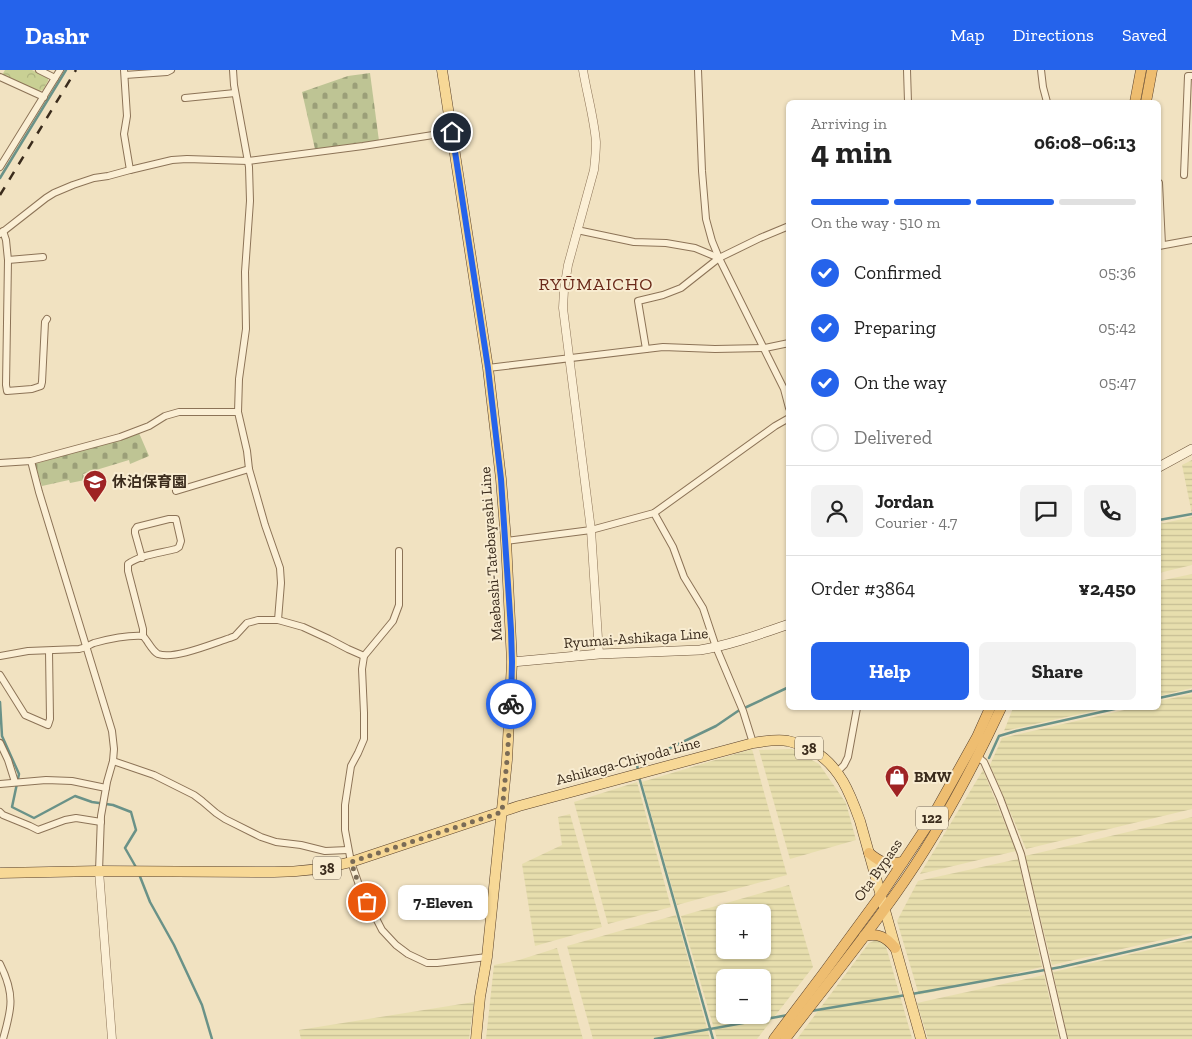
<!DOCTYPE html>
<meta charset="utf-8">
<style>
:root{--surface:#fff;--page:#f2f2f2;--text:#222;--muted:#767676;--line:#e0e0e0;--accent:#2563eb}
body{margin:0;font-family:"Zilla Slab","Noto Sans JP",serif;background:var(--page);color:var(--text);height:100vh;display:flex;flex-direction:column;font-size:19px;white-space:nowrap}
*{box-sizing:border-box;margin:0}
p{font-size:16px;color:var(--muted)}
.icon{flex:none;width:28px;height:28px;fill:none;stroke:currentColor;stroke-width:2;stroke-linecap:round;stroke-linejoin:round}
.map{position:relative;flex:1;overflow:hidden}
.details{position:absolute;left:786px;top:30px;width:375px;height:610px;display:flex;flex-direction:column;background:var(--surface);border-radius:8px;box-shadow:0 1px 4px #0004}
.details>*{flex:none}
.buttons{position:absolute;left:716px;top:834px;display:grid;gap:10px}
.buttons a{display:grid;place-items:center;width:55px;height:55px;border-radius:8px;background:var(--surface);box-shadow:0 1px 4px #0004;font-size:25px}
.pin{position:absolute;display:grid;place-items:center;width:42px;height:42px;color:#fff;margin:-21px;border:2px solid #fff;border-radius:50%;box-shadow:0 1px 5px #0007}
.courier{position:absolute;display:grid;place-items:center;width:50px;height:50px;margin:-25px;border:4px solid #2563eb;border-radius:50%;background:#fff;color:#222;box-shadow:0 1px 6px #0007}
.bubble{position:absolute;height:35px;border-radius:8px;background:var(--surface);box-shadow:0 1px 4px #0004;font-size:16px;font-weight:800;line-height:35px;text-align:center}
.head em{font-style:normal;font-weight:800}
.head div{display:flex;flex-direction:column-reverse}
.head{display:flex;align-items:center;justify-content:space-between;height:85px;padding:0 25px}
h1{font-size:32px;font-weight:800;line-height:38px}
.bar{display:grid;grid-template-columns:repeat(4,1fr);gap:8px 5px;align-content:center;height:60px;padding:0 25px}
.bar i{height:6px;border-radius:4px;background:var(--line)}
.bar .current{background:var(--accent)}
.bar p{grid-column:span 4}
.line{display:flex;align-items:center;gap:12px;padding:0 25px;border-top:1px solid var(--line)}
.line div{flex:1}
.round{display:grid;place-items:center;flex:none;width:52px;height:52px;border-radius:8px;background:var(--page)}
ol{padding:0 25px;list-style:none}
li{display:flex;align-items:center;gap:15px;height:55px}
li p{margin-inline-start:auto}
li .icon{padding:5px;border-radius:50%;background:var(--accent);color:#fff;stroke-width:4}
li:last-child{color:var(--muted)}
li i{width:28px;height:28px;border:2px solid var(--line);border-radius:50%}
.button{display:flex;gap:10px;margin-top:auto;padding:10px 25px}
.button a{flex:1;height:58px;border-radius:8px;background:var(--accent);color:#fff;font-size:20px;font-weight:800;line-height:58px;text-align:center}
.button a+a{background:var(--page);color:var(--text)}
header{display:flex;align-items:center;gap:30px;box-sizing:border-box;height:70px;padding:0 25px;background:var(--accent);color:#fff}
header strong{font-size:24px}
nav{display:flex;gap:28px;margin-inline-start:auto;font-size:18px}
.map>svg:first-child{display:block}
</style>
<header>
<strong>Dashr</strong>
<nav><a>Map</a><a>Directions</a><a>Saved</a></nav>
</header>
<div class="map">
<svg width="1192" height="969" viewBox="0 0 1192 969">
<defs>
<pattern id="farmland-rules" width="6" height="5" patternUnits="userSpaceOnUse" patternTransform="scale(1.25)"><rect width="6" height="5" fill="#e7dead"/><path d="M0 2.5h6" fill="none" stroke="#c7bf94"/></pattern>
<pattern id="forest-crowns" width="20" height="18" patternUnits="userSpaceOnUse" patternTransform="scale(1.25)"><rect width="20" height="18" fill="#c9d094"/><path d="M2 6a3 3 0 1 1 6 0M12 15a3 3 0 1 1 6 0" fill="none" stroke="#adb37f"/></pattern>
<pattern id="cemetery-stones" width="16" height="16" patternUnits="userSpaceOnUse" patternTransform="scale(1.25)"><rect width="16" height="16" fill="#bec494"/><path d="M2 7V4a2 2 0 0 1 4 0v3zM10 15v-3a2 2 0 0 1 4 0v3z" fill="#9b9f78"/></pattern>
</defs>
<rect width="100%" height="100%" fill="#f1e2c1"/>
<g fill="url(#farmland-rules)" fill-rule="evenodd">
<polygon points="1192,390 1192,444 1182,395"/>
<polygon points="1192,447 1192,495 1159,503 1159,454"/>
<polygon points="1192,504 1192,618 1159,626 1159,511"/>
<polygon points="1192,624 1192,739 1026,779 990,695 1002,668 1133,638 1159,638 1159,631"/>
<polygon points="1013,638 1107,638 1004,661"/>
<polygon points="752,679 787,805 677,835 642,712"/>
<polygon points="792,679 819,694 846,733 856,770 790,789 759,680"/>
<polygon points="983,700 1016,781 920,804"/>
<polygon points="637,712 671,837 608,854 574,732"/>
<polygon points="570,744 602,857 535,876 522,794 562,775 558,747"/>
<polygon points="1192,747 1192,863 1052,895 1025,786"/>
<polygon points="1018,789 1042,897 919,925 897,851 918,811"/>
<path d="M789,815L813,897L757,969H717L681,846ZM725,842H762V880H725ZM725,908H762V945H725Z"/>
<polygon points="676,845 710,969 593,969 567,876"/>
<polygon points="876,870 885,873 912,968 911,969 797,969 869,873"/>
<polygon points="1192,870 1192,969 1068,969 1053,902"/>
<polygon points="557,878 583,969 486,969 494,895 519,890"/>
<polygon points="1044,905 1059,969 928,969 917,933"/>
<polygon points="474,932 469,969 301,969 299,960"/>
</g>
<polygon fill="url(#forest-crowns)" points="5,0 32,0 48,8 48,11 43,20 39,21 2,5"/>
<g fill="url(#cemetery-stones)">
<polygon points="370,3 379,71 315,79 302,22 348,6"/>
<polygon points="139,363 149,386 130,394 129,390 83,404 85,410 70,413 69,410 42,416 35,394"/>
</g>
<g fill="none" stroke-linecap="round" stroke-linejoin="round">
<g stroke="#6a9288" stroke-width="2.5">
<polyline points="0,108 66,0"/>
<polyline points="1159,450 1192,444"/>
<polyline points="1159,628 1192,621"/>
<polyline points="0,632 2,666 19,704 12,737 34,748 75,726 92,732 113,735 131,742 136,760 125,778 137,799"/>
<polyline points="989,688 999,666 1016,661 1119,638"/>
<polyline points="638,701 637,694 716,656 738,641 789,617"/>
<polyline points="639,707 713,969"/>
<polyline points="139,804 150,832 174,875 202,935 212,969"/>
<polyline points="912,924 1061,897 1192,867"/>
<polyline points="811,941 906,925"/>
<polyline points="655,969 788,945"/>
</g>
<defs>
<g id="minor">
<polyline points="39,0 55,8"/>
<polyline points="124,0 127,46 124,64 130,100"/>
<polyline points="233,0 234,15 249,97 250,131 245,202 246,259 239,309 238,342 247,381 249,399 265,455 280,498 281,513 278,550"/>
<polyline points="698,0 702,101 706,149 712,171 719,188 784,319 789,338"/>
<polyline points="907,0 908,32"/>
<polyline points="1041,0 1043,17 1047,32"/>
<polyline points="125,5 167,2 171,0"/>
<polyline points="0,7 44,27"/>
<polyline points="185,28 235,23"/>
<polyline points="0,97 60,0"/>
<polyline points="1184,105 1188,6 1192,6"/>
<polyline points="1159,113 1162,175"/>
<polyline points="577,160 634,172 666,173 695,178 719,188"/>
<polyline points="3,161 6,170 8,190 6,315 7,321 32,319 41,316 42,312 45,252 47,249"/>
<polyline points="0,164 46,128 54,123 73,115 94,108 108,106 130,100 172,90 187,89 248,91 363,76 452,62"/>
<polyline points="1159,176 1192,170"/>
<polyline points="8,190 43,187"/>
<polyline points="646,279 638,231 663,225 681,218 719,188 760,168 789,156"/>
<polyline points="488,298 663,277 715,279 765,278 789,273"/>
<polyline points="31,391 39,422 112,661 114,679 113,691 107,712 101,746 99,801"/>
<polyline points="0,393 31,391 120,367 149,356 165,346 179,342 238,342"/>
<polyline points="176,421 249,399"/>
<polyline points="654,443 673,477 684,507 703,538 716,577 743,641 753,673"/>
<polyline points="506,471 591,460 654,443 775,356 789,348"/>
<polyline points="399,481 399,535 393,551 364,586 362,599 364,643 364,669 358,683 351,696 345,735 345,760 351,792 359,815 382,860 396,875 408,884 427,893 437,893 487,887"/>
<path d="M142,488L135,463V460L137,457L169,449H176L181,471L179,477L176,479C161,483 140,485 128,494V501L143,559V566"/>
<path d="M0,586L28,581L79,579C85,578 89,575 94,573C109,569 128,565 143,566C148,571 152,581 158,584C174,590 214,573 230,568L235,566L247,553L258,550H278L303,557L329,569L348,579L364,586"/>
<polyline points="0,605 25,645 48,655 50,649 49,581"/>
<polyline points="0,673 8,690 15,712"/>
<polyline points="978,687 984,692 1000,728 1021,784 1064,969"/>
<polyline points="113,691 154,705 194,725 202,731 216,743 225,749 261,767 276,772 301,775 325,781 348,780"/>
<polyline points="838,701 844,695 848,687 857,638"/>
<polyline points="0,714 46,710 72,711 106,718"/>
<polyline points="0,742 3,745 30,756 38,760 65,750 76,748 101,752"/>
<path d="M0,894C15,924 12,938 3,969"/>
</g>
<g id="tertiary">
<path d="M583,0C587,24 594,48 596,72C596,81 595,91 594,100L568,195L564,220L563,238L591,460L599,584"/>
<polyline points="99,801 112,969"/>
</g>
<g id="secondary">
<polyline points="1159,397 1192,379"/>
<path d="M512,592L599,584L700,580C731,575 760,564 789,554"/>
</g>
<g id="primary">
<polyline points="442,0 488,298 501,409 506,471 512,592 507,690 487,887 480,927 476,969"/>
<path d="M0,803L99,801L274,802C300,802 325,799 351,792L519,736L753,673C765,671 777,669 788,671C797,673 806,677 814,681C840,697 850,723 860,751L921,969"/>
</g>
<g id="trunk">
<polyline points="1135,32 1141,0"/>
<polyline points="1146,32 1152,0"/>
<path d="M869,783C881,793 887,795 903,792"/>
<path d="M864,866C879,863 886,867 895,878"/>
<polyline points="774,969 823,904 881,825 929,753 977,667 990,638"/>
<path d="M785,969C821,922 859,875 894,826C935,769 971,702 1001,638"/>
</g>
</defs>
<use href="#minor" stroke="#8c7357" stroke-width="8"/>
<use href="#tertiary" stroke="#8c7357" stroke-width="9"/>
<use href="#secondary" stroke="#6d543a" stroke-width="10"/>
<use href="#primary" stroke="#59412c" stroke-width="11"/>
<use href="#trunk" stroke="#59412c" stroke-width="11"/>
<use href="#minor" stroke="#fbefd5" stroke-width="6"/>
<use href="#tertiary" stroke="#fbefd5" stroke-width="8"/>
<use href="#secondary" stroke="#fbefd5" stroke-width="9"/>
<use href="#primary" stroke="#f7d896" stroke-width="10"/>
<use href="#trunk" stroke="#eebd70" stroke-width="10"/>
<polyline stroke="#3a2b1c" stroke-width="2.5" stroke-dasharray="9 9" stroke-linecap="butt" points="0,125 76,0"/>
</g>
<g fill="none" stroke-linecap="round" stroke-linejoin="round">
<polyline stroke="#7a6b56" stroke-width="5" stroke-dasharray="0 9" points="367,832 359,815 351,792 502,742 507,690 511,634"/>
<polyline stroke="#2563eb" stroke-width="6" points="452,62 488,298 501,409 511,560 512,592 511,634"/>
</g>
<defs>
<symbol id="school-pin" viewBox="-11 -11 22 30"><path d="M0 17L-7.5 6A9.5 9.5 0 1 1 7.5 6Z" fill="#9f2324" stroke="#f8ecd1"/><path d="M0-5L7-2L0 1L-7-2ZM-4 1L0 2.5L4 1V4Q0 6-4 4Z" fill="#fff"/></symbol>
<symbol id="shop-pin" viewBox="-11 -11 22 30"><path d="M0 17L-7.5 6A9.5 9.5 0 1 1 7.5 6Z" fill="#9f2324" stroke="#f8ecd1"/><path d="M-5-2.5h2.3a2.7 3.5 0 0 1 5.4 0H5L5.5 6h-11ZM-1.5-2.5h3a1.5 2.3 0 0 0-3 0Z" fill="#fff"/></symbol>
</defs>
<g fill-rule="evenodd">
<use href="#school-pin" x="81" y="398" width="28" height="38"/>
<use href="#shop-pin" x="883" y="693" width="28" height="38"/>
</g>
<g text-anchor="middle" stroke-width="4" stroke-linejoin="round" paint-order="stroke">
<g fill="#f8ecd1" stroke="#736552" stroke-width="1">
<rect x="795" y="666.5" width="28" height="23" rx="4"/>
<rect x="916" y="736.5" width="32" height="23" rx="4"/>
<rect x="313" y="786.5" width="28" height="23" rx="4"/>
</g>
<g font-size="14" font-weight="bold" fill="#3a2b1c">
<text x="809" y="683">38</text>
<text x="932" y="753">122</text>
<text x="327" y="803">38</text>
</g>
<g font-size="15" font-weight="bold" fill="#3a2b1c" stroke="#f8ecd1" text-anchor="start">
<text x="112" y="417">休泊保育園</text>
<text x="914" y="712">BMW</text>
</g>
<g font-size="15" fill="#3a2b1c" stroke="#f8ecd1">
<text transform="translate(491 484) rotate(-94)" y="5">Maebashi-Tatebayashi Line</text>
<text transform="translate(636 568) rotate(-4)" y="5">Ryumai-Ashikaga Line</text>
<text transform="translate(628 691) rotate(-15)" y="5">Ashikaga-Chiyoda Line</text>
<text transform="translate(878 800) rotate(-55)" y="5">Ota Bypass</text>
</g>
<g font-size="18" letter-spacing="1" fill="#6a2919" stroke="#f8ecd1">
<text x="596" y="220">RYŪMAICHO</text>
</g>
</g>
</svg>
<div class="buttons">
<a>+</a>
<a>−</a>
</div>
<div class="pin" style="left:367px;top:832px;background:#ea580c"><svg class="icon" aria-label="bag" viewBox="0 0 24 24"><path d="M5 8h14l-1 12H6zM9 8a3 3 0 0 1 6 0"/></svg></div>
<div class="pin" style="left:452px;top:62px;background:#1f2937"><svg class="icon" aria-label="home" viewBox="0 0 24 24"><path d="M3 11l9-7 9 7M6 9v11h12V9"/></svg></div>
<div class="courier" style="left:511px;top:634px"><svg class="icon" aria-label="bike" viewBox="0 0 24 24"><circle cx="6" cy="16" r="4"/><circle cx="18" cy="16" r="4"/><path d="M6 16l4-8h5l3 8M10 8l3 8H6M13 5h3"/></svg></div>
<div class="bubble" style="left:398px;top:815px;width:90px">7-Eleven</div>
<section class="details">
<div class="head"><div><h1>4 min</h1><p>Arriving in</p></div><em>06:08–06:13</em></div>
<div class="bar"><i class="current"></i><i class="current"></i><i class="current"></i><i></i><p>On the way · 510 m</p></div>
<ol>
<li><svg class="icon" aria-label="check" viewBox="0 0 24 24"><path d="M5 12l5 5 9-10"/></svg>Confirmed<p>05:36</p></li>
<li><svg class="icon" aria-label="check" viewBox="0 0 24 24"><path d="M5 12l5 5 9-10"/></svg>Preparing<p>05:42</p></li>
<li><svg class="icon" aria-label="check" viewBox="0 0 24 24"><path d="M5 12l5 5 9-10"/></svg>On the way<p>05:47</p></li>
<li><i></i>Delivered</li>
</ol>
<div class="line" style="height:90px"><a class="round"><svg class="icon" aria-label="person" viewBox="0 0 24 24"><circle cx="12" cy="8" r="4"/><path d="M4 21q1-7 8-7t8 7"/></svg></a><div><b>Jordan</b><p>Courier · 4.7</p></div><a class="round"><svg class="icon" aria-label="chat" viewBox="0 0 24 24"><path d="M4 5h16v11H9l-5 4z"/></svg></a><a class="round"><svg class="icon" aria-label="phone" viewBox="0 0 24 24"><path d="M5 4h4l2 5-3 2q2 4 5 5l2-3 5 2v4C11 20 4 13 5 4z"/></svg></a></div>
<div class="line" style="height:65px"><div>Order #3864</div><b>¥2,450</b></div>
<div class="button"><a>Help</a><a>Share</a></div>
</section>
</div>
